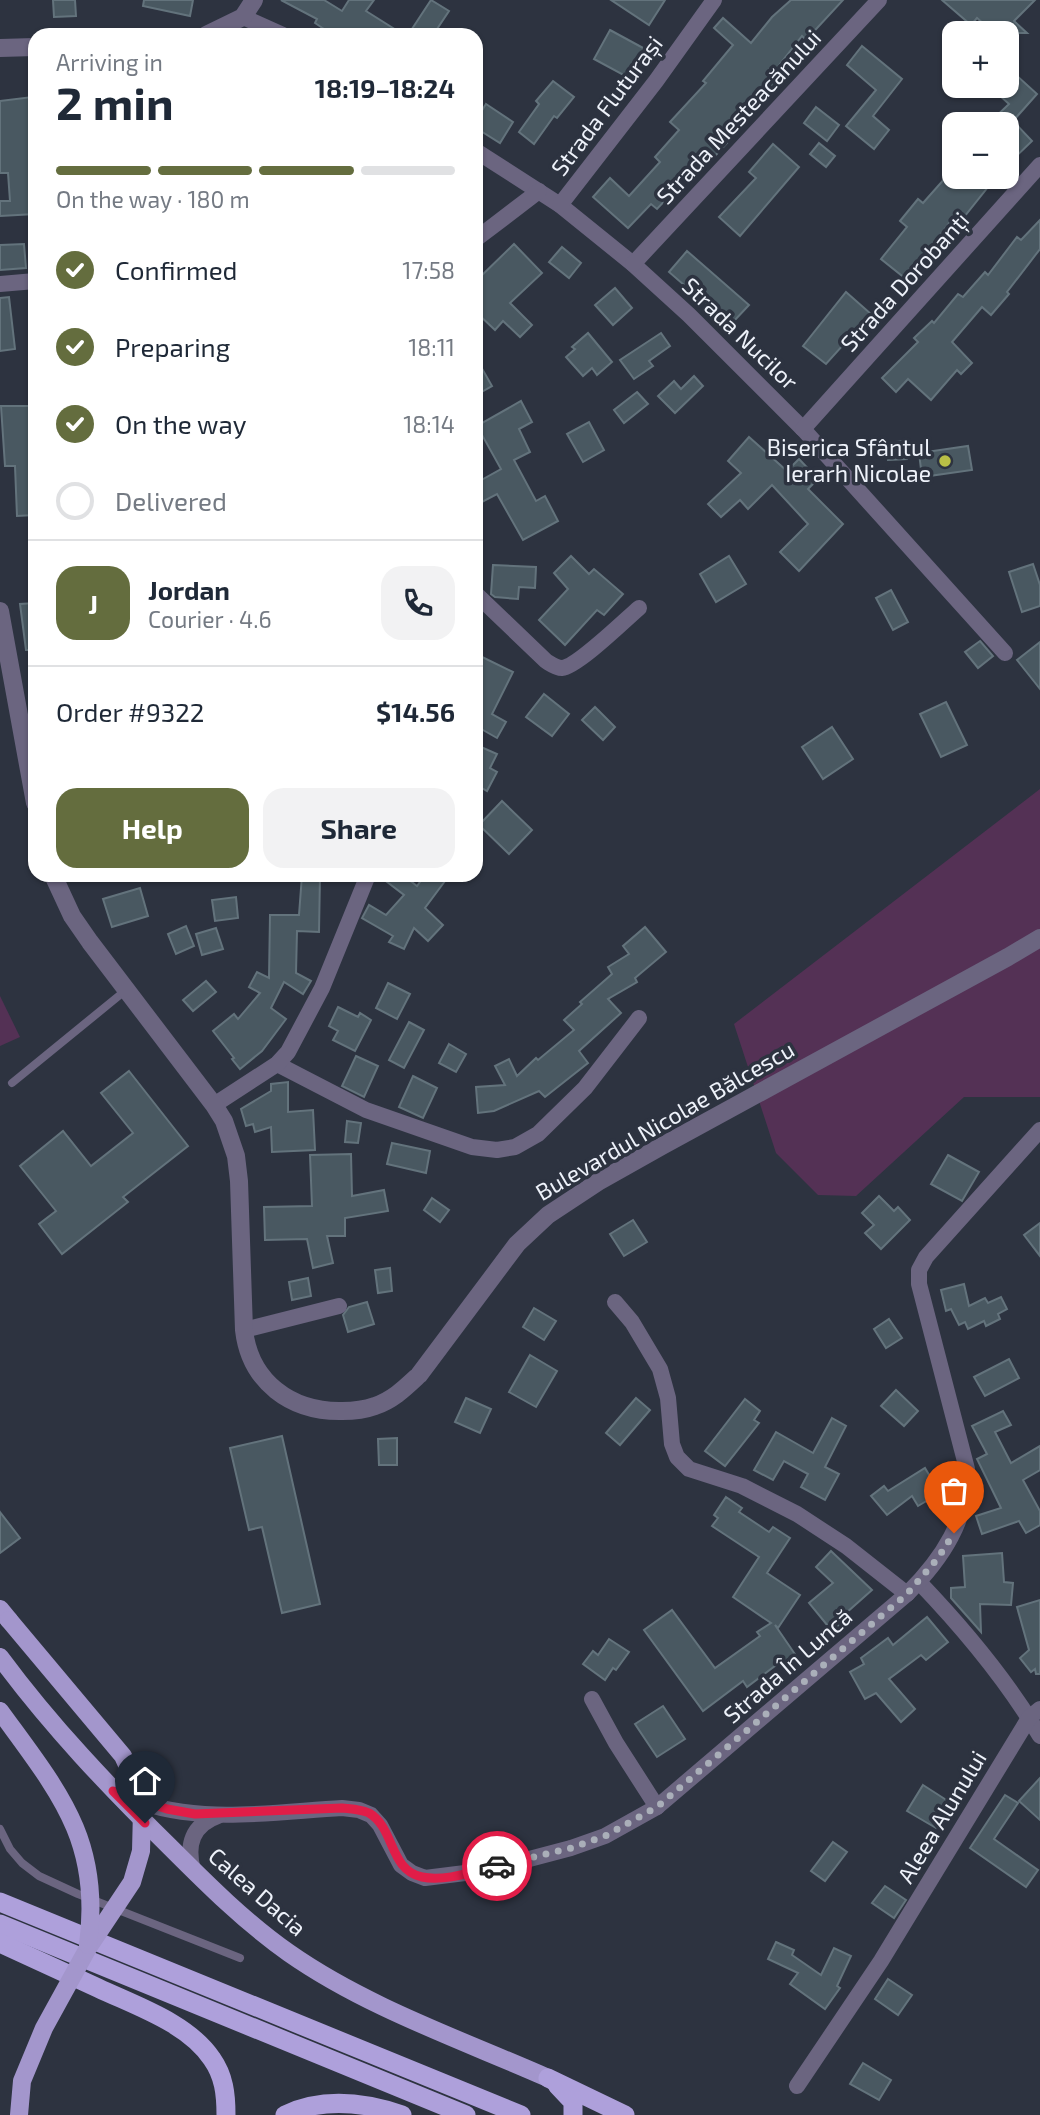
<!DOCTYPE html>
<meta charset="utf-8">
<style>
:root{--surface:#fff;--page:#f2f2f3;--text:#1f2937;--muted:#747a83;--line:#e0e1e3;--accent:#646d3e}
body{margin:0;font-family:"Exo 2",sans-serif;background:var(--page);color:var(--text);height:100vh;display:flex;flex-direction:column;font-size:26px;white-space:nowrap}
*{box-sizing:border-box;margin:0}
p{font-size:23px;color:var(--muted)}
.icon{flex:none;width:38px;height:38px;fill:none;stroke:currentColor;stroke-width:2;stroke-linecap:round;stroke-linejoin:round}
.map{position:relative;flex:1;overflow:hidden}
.details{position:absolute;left:28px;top:28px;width:455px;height:854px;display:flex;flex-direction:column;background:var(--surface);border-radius:21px;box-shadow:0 2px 5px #0004}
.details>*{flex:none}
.buttons{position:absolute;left:942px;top:21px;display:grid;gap:14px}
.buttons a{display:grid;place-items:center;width:77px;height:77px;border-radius:14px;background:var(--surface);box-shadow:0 2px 5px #0004;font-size:35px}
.pin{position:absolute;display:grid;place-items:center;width:60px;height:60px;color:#fff;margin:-72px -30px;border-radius:50% 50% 50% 0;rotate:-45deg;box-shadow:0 0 7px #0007}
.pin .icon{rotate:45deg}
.courier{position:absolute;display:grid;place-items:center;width:70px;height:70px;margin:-35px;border:5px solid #e11d48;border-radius:50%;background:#fff;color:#222;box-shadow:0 2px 9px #0007}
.headline em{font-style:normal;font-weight:700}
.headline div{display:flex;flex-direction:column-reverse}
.headline{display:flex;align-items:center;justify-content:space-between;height:119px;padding:0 28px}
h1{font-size:46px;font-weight:700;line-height:52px}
.bar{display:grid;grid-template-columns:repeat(4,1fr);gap:10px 7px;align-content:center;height:84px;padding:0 28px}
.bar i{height:9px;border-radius:5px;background:var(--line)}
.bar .on{background:var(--accent)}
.bar p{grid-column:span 4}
.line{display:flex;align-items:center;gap:18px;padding:0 28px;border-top:2px solid var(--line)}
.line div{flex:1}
.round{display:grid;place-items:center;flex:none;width:74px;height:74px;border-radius:21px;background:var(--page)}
ol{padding:0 28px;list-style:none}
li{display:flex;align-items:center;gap:21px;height:77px}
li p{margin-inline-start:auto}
li .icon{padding:7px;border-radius:50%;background:var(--accent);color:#fff;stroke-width:4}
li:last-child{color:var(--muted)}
li i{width:38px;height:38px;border:4px solid var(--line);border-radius:50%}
.cta{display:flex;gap:14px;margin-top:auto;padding:14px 28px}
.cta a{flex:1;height:80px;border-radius:21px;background:var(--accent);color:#fff;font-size:28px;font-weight:700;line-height:80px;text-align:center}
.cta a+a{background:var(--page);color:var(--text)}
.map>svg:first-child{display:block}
</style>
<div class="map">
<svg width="1040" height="2115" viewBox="0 0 1040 2115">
<rect width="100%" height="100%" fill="#2d3340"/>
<g fill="#543155">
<polygon points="1040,789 1040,1097 964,1097 856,1196 818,1195 776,1153 734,1024"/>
<polygon points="0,996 20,1037 0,1046"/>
</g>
<g fill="#495861" stroke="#63737c" stroke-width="2">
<polygon points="53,0 75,0 76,16 54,17"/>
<polygon points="144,0 193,0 190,16 143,6"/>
<polygon points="281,0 324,0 342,11 349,0 374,0 366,11 404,35 333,35 315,23 317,19"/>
<polygon points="431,0 449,11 433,35 408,35"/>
<polygon points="611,0 665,0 649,25"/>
<polygon points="791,0 843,0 806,40 802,36 777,68 785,76 761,99 739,130 714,157 705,149 671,188 674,191 657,209 651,204 628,228 593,197 610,178 629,196 660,162 655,157 679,130 670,122 706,83 703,81 733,45 714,28 723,18 751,43 772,17"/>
<polygon points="942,0 1035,0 1014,21 1027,33 994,33 977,18 971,25"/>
<polygon points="610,30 645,49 629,78 594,59"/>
<polygon points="862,46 902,79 873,116 889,130 874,149 846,126 876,90 847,65"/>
<polygon points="1016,75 1037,94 1013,121 1032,141 1006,166 1006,124 988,124 1009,104 999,95"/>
<polygon points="553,81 574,97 557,118 554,116 534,144 519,132 539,104 536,101"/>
<polygon points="32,97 35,130 35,214 0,216 0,201 10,201 8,173 0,173 0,101"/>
<polygon points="486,104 513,122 500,143 476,128 476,120"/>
<polygon points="816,107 839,125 827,141 804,123"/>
<polygon points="819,143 835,156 826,167 810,154"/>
<polygon points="773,144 799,167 740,236 719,217 756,178 749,172"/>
<polygon points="946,177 996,177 960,222 954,217 906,279 881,259 907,227 900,221 918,199 923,203"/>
<polygon points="1040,220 1040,249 1007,292 1009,294 991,315 982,307 952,342 972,363 961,374 957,370 931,400 908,379 896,392 882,378 918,342 914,338 932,321 934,323 958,294 963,297 985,272 988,275 1017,237 1021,240"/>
<polygon points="24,244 26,268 0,270 0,245"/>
<polygon points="514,244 542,273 510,303 532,325 520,337 503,321 495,330 476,312 476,281"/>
<polygon points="562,247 581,263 569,278 549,262"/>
<polygon points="687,251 749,305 734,321 727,313 718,319 705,308 707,305 669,272"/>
<polygon points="615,288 632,308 613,325 595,305"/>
<polygon points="846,292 871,314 826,364 803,346"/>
<polygon points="9,297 15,349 0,351 0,298"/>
<polygon points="588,333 612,362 597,375 592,368 583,376 566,357 575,349 572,347"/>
<polygon points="661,333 670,346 649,361 653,366 634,379 620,360"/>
<polygon points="476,358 492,386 476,395"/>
<polygon points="694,376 703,386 675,413 658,396 674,381 681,389"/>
<polygon points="637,392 648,404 624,423 614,410"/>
<polygon points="521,401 532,422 519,429 530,452 514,460 536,501 545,496 558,521 523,540 497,494 476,505 476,483 501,469 477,426"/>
<polygon points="1,406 35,406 35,515 17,516 15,466 5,466"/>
<polygon points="589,422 604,450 583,462 567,434"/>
<polygon points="749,437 787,471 799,459 818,479 808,489 843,524 799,571 780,552 808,524 772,485 748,509 740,500 721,517 708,504 741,473 728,461"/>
<polygon points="905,441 907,459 888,460 886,443"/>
<polygon points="968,446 972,470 922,477 919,453"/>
<polygon points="571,556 589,574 594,569 623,594 604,615 597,610 565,645 539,620 568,589 554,573"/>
<polygon points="729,556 746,584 716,602 700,574"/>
<polygon points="1033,564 1040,585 1040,606 1022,612 1009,572"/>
<polygon points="493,565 536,567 535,588 519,587 518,599 495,597 491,594"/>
<polygon points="891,590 908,622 893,630 876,598"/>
<polygon points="35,603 35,650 26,650 20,604"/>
<polygon points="980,641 993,656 978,668 965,652"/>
<polygon points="1040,642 1040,689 1017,660"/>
<polygon points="476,654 513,672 492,714 506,722 497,738 476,726"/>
<polygon points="544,694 569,714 552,736 526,717"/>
<polygon points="946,702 967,745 941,757 920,714"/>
<polygon points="595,707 615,727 603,740 582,720"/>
<polygon points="832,727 853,759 823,779 802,747"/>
<polygon points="481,747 497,754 490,768 497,772 487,791 480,787 476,795 476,757"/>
<polygon points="502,801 532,830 509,854 479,825"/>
<polygon points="302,875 320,875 319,932 297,931 296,973 311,981 303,994 284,982 271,1008 286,1019 262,1051 240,1069 232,1059 234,1058 213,1031 234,1014 238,1019 260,993 249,987 257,972 269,978 270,915 299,915"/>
<polygon points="378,875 403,875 417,886 425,875 437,875 445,881 425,908 443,925 428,941 414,928 404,949 389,942 393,936 362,918 369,905 386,915 404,895"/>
<polygon points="140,888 148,916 112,927 103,899"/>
<polygon points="236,897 238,918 215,921 212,900"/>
<polygon points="186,926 194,946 176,954 168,934"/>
<polygon points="645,927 666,952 635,978 637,982 608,999 621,1013 579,1051 588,1063 545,1097 539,1091 494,1111 478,1113 476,1087 505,1085 495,1066 509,1059 517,1076 536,1058 538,1060 574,1030 564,1020 582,1004 580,1002 612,974 608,967 629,954 623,946"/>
<polygon points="216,928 223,949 202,955 196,934"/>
<polygon points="206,981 216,992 193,1011 183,1000"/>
<polygon points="388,983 410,994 397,1019 376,1008"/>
<polygon points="338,1007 358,1017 360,1013 371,1020 355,1051 333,1040 338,1031 329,1026"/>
<polygon points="409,1022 424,1030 404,1068 389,1060"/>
<polygon points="449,1044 466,1054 456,1072 439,1063"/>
<polygon points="356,1056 378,1066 364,1097 342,1086"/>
<polygon points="129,1071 188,1146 123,1197 128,1202 62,1254 39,1224 56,1211 20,1166 63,1131 91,1166 133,1133 101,1093"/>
<polygon points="413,1076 437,1088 423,1118 399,1107"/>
<polygon points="288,1082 288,1112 313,1110 315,1150 272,1152 271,1127 255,1132 253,1124 246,1126 241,1109 271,1091 271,1084"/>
<polygon points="347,1121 361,1123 358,1143 345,1142"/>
<polygon points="392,1143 430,1151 426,1173 387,1164"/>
<polygon points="351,1154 352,1196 384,1190 388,1211 345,1218 345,1236 327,1236 333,1263 313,1268 307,1239 265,1240 264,1207 312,1206 310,1155"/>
<polygon points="948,1155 979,1172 962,1201 931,1184"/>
<polygon points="879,1196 894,1211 898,1207 910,1220 881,1249 865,1233 874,1225 862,1213"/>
<polygon points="432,1198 449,1210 440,1222 424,1210"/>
<polygon points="633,1220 647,1242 624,1256 610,1234"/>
<polygon points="1040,1223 1040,1256 1024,1235"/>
<polygon points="390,1268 392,1291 378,1293 375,1270"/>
<polygon points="308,1278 311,1296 292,1300 289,1282"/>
<polygon points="964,1284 969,1306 985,1298 988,1303 1001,1297 1007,1309 998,1314 1000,1319 986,1326 984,1321 968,1329 965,1322 959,1325 951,1309 946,1311 941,1290"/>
<polygon points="367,1302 374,1324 348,1332 343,1315 349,1307"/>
<polygon points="534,1308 556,1321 544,1340 523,1327"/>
<polygon points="889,1319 902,1338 886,1348 874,1329"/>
<polygon points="530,1355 557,1371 536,1407 509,1392"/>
<polygon points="1009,1359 1019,1378 985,1396 974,1377"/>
<polygon points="896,1390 918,1411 904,1426 881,1406"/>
<polygon points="466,1398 491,1409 480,1433 455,1422"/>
<polygon points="636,1398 650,1410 620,1445 606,1433"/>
<polygon points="745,1399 760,1411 754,1420 759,1423 725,1466 705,1451"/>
<polygon points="1003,1411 1011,1425 995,1432 1011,1463 1040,1446 1040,1470 1023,1480 1040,1511 1040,1525 1026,1533 1019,1521 982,1534 976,1516 1001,1508 977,1459 987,1454 972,1426"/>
<polygon points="832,1418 846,1426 825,1467 839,1474 825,1500 801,1487 808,1474 784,1461 773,1480 754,1470 776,1432 813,1453"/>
<polygon points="282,1436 320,1604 282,1613 262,1527 249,1530 230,1448"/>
<polygon points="397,1438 397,1465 379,1465 378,1439"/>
<polygon points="925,1468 940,1493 918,1506 912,1496 887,1515 871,1496 884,1486 888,1491"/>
<polygon points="726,1497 742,1508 739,1512 769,1532 773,1527 790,1538 767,1573 800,1595 778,1628 775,1625 801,1663 787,1674 779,1663 747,1687 743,1681 703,1711 644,1630 672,1610 715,1668 760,1636 757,1632 771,1623 733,1597 759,1557 712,1526 718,1518 714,1515"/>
<polygon points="0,1512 20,1538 0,1553"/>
<polygon points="831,1551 872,1590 845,1614 848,1618 832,1631 809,1603 833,1583 816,1567"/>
<polygon points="1002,1553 1004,1582 1013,1583 1011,1605 980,1604 981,1632 951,1598 951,1588 965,1587 963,1556"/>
<polygon points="1040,1600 1040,1674 1036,1674 1035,1669 1031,1672 1020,1658 1029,1650 1017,1607"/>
<polygon points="927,1617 948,1642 926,1660 921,1655 889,1679 915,1709 901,1722 876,1693 865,1699 850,1672 864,1664 861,1658 888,1638 893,1645"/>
<polygon points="609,1639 629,1652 616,1670 613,1668 605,1680 583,1664 593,1651 598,1655"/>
<polygon points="663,1706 685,1739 657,1757 635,1724"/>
<polygon points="1040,1778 1040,1820 1019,1801"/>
<polygon points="923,1785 951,1803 936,1828 907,1811"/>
<polygon points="1005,1795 1018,1803 994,1839 1038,1870 1026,1887 970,1848"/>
<polygon points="833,1842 847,1852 825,1881 811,1871"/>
<polygon points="885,1886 906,1900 894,1918 872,1903"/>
<polygon points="776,1942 794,1950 792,1955 821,1975 834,1948 851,1956 837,1986 840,1988 825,2009 790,1984 798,1973 768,1959"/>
<polygon points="888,1979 912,1995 898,2015 875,1999"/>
<polygon points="863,2063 891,2080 879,2100 850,2084"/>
</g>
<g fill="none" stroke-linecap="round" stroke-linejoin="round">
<g stroke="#6b6580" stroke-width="8">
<polyline points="12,1083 126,990"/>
<polyline points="0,1829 10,1849 22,1863 39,1876 78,1894 240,1958"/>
</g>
<g stroke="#6b6580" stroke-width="16">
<polyline points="243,17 283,35"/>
<polyline points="476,151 560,205 633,264 689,315 803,429 1005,653"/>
<polyline points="560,205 656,81 714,0"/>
<polyline points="476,239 539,191"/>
<polyline points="633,264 879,0"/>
<polyline points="0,284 35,281"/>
<polyline points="803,429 1040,165"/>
<path d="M476,594L546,661C551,664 556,668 562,668C577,667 625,620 639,608"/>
<polyline points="277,1064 366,1110 472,1147 497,1150 515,1147 538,1134 585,1088 639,1018"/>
<polyline points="214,1105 277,1064 288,1052 322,988 368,875"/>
<polyline points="615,1302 632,1322 660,1369 668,1398 672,1444 677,1457 689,1469 742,1486 797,1514 846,1546 907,1594"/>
<polyline points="244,1330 339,1306"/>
<path d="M919,1582C965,1630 1006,1679 1040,1736"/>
<polyline points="592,1699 616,1743 657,1807"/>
<path d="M132,1799C198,1825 273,1812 342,1808L359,1810L371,1815L380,1825L401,1865L412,1873L425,1878L465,1873L518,1862L571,1848L605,1836L657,1807L907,1594C942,1559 969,1519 967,1469L919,1284V1270L926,1257L1040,1130"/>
<path d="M193,1870C186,1845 192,1825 218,1816"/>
<polyline points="797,2086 881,1961 1029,1718 1040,1709"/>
</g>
<g stroke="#6b6580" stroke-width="18">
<polyline points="206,35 243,17 254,0"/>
<polyline points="0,48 35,47"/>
<polyline points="0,611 35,803"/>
<path d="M53,875L72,916L90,942L214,1105L224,1121L236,1156L239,1181L244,1330C250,1382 291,1412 342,1411C353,1411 364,1410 375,1406C393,1400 405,1388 419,1375L517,1244L548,1215L598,1182L662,1146L1008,957L1040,938"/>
</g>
<g stroke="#a396cc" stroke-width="18">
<polyline points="0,1609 9,1620"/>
<path d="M0,1657C51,1726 109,1787 170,1847C207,1884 246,1923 289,1953C366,2007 462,2040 548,2078"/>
</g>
<g stroke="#aea0db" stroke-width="19">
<polyline points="0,1902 521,2115"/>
<polyline points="0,1924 466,2115"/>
<path d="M0,1943C33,1958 66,1973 98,1988C136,2006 188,2023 212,2059C224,2076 226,2094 226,2115"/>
<polyline points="548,2078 625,2115"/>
<polyline points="557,2085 573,2102 573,2115"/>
<path d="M285,2115C323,2097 364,2102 402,2115"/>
</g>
<g stroke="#a396cc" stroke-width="18">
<polyline points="9,1620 123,1756 139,1791 142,1811 141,1851 132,1882 88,1948 44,2028 22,2081 19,2115"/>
<path d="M0,1711C58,1791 102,1840 88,1945"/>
</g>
</g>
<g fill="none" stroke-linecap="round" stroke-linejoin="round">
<polyline stroke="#aaafb9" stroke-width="7" stroke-dasharray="0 12.6" points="497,1866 571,1848 605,1836 657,1807 907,1594 938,1558 954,1533"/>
<path stroke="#e11d48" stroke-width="9" d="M145,1823L113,1791L167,1809L195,1814L342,1808C351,1809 360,1809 369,1813C395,1828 389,1870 422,1877C445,1882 475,1871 497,1866"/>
</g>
<circle fill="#b9c046" stroke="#2d3340" stroke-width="2.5" cx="945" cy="461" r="7"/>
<g text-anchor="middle" stroke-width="7" stroke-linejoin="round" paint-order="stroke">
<g font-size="23" fill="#eef2fa" stroke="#2d3340">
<text transform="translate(607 106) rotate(-53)" y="8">Strada Fluturași</text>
<text transform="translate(739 117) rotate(-47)" y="8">Strada Mesteacănului</text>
<text transform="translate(905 282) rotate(-48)" y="8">Strada Dorobanți</text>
<text transform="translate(740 334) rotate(44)" y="8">Strada Nucilor</text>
<text transform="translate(665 1121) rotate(-30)" y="8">Bulevardul Nicolae Bălcescu</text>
<text transform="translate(788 1666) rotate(-41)" y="8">Strada În Luncă</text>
<text transform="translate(942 1817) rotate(-59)" y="8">Aleea Alunului</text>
<text transform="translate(257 1892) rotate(41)" y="8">Calea Dacia</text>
</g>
<g font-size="23" fill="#eef2fa" stroke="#2d3340" text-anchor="end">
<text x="931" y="456">Biserica Sfântul<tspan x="931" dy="26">Ierarh Nicolae</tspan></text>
</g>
</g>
</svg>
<div class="buttons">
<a>+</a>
<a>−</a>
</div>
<div class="pin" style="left:954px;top:1533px;background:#ea580c"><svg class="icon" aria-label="bag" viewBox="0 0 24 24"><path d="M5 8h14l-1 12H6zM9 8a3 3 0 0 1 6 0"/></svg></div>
<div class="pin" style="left:145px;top:1823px;background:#1f2937"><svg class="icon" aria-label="home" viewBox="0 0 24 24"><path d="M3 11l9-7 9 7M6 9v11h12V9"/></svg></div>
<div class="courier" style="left:497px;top:1866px"><svg class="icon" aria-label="car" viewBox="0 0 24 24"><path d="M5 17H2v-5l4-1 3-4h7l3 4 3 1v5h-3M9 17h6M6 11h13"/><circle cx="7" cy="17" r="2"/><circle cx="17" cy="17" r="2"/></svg></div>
<section class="details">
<div class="headline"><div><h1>2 min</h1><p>Arriving in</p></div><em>18:19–18:24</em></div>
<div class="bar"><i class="on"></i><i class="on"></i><i class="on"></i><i></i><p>On the way · 180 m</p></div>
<ol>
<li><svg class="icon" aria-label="check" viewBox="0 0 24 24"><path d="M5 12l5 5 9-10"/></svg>Confirmed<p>17:58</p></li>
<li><svg class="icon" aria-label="check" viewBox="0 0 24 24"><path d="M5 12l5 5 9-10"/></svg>Preparing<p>18:11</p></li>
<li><svg class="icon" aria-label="check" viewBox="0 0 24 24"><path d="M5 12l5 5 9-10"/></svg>On the way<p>18:14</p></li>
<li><i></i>Delivered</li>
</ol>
<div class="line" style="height:126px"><b class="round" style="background:var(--accent);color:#fff">J</b><div><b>Jordan</b><p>Courier · 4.6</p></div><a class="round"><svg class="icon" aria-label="phone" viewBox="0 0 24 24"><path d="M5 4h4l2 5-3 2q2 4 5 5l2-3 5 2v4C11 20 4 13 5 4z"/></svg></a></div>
<div class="line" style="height:91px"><div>Order #9322</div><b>$14.56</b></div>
<div class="cta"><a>Help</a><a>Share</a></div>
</section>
</div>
